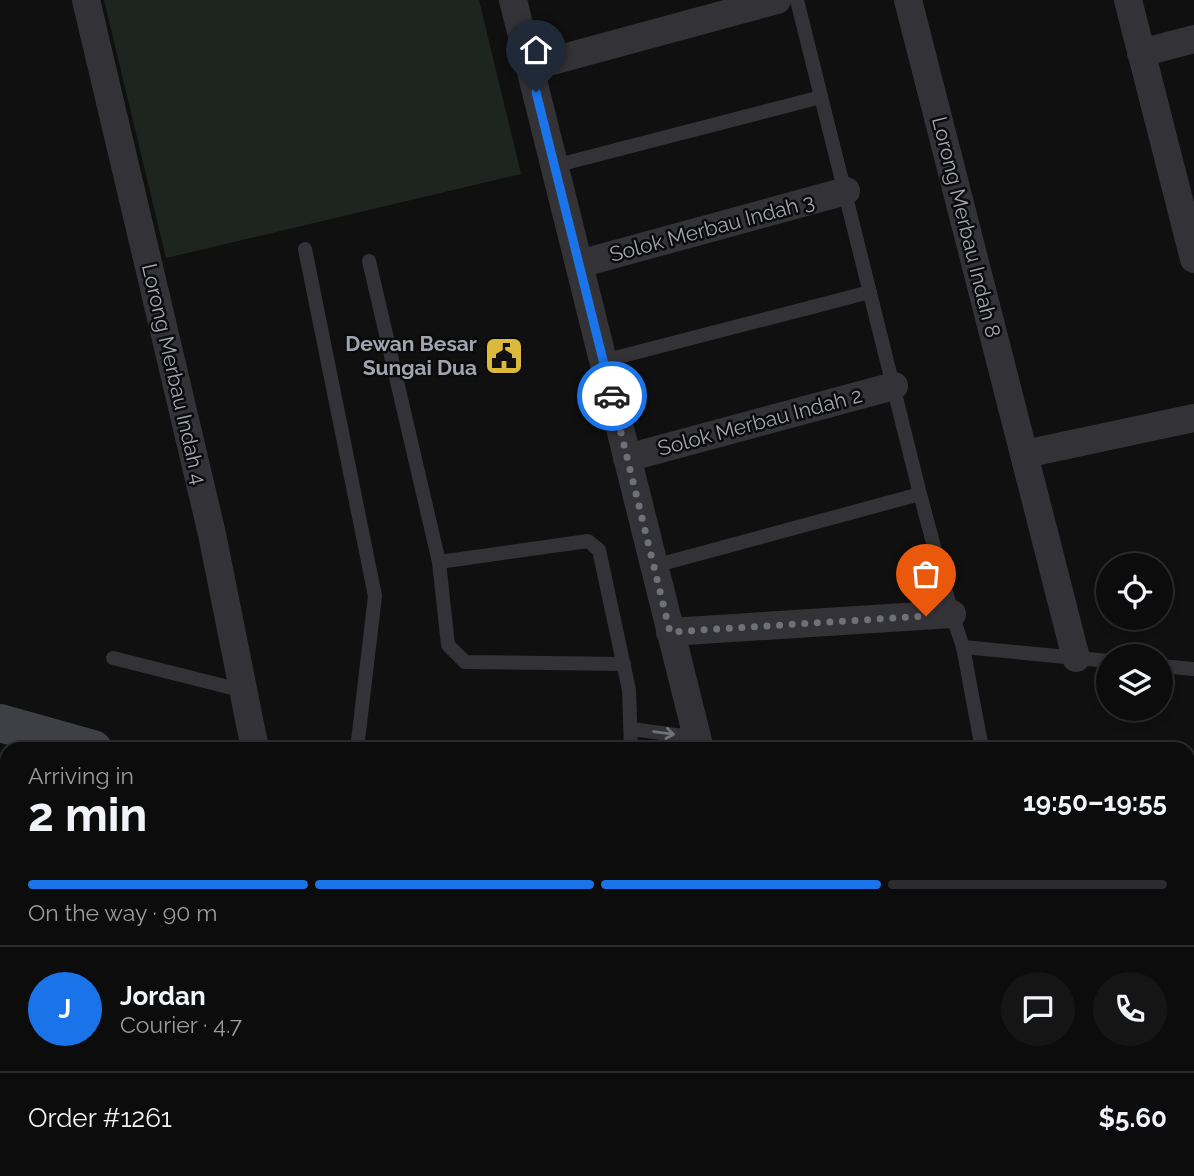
<!DOCTYPE html>
<meta charset="utf-8">
<style>
:root{--surface:#0c0c0d;--page:#151516;--text:#f1f3f6;--muted:#9a9b9d;--line:#2c2c2e;--accent:#1a73e8}
body{margin:0;font-family:Raleway,sans-serif;background:var(--page);color:var(--text);height:100vh;display:flex;flex-direction:column;font-size:26px;white-space:nowrap}
*{box-sizing:border-box;margin:0}
p{font-size:23px;color:var(--muted)}
.icon{flex:none;width:38px;height:38px;fill:none;stroke:currentColor;stroke-width:2;stroke-linecap:round;stroke-linejoin:round}
.map{position:relative;flex:1;overflow:hidden}
.details{position:absolute;left:0px;top:742px;width:1195px;height:434px;display:flex;flex-direction:column;background:var(--surface);border-radius:21px 21px 0 0;box-shadow:0 4px 10px #0003,0 0 0 2px var(--line)}
.details>*{flex:none}
.fabs{position:absolute;left:1096px;top:553px;display:grid;gap:14px}
.fabs a{display:grid;place-items:center;width:77px;height:77px;border-radius:50%;background:var(--surface);box-shadow:0 4px 10px #0003,0 0 0 2px var(--line);font-size:35px}
.pin{position:absolute;display:grid;place-items:center;width:60px;height:60px;color:#fff;margin:-72px -30px;border-radius:50% 50% 50% 0;rotate:-45deg;box-shadow:0 0 7px #0007}
.pin .icon{rotate:45deg}
.courier{position:absolute;display:grid;place-items:center;width:70px;height:70px;margin:-35px;border:5px solid #1a73e8;border-radius:50%;background:#fff;color:#222;box-shadow:0 2px 9px #0007}
.head em{font-style:normal;font-weight:700}
.head div{display:flex;flex-direction:column-reverse}
.head{display:flex;align-items:center;justify-content:space-between;height:119px;padding:0 28px}
h1{font-size:46px;font-weight:700;line-height:52px}
.bar{display:grid;grid-template-columns:repeat(4,1fr);gap:10px 7px;align-content:center;height:84px;padding:0 28px}
.bar i{height:9px;border-radius:5px;background:var(--line)}
.bar .current{background:var(--accent)}
.bar p{grid-column:span 4}
.line{display:flex;align-items:center;gap:18px;padding:0 28px;border-top:2px solid var(--line)}
.line div{flex:1}
.round{display:grid;place-items:center;flex:none;width:74px;height:74px;border-radius:37px;background:var(--page)}
.map>svg:first-child{display:block}
</style>
<div class="map">
<svg width="1194" height="1176" viewBox="0 0 1194 1176">
<rect width="100%" height="100%" fill="#101011"/>
<polygon fill="#1e2520" points="104,0 479,0 521,174 166,258"/>
<g fill="none" stroke-linecap="round" stroke-linejoin="round">
<g stroke="#333337" stroke-width="14">
<polyline points="797,0 920,494 952,614 963,647 982,749"/>
<polyline points="554,166 821,97"/>
<polyline points="305,249 375,596 357,749"/>
<polyline points="369,261 439,562 588,541 599,550 629,690 631,749"/>
<polyline points="603,361 870,292"/>
<polyline points="439,562 448,645 465,662 624,664"/>
<polyline points="654,566 920,494"/>
<polyline points="963,647 1108,661"/>
<polyline points="113,658 244,691"/>
<polyline points="1160,666 1194,669"/>
<polyline points="632,729 697,738"/>
<polyline points="0,882 7,883"/>
<polyline points="340,1169 346,1176"/>
<polyline points="945,1176 946,1169"/>
<polyline points="968,1176 968,1169"/>
</g>
<g stroke="#333337" stroke-width="28">
<polyline points="86,0 212,534 255,749"/>
<polyline points="513,0 700,749"/>
<polyline points="908,0 1076,658"/>
<polyline points="1128,0 1194,259"/>
<polyline points="1141,53 1194,39"/>
<polyline points="530,67 777,0"/>
<polyline points="579,264 846,191"/>
<polyline points="1025,454 1194,418"/>
<polyline points="627,458 894,386"/>
<polyline points="670,632 952,614"/>
<polyline points="1188,805 1194,806"/>
<polyline points="1028,1176 1029,1169"/>
</g>
<g stroke="#3f4045" stroke-width="38">
<polyline points="0,723 93,749"/>
<polyline points="1188,881 1194,881"/>
</g>
</g>
<defs><path id="oneway-shaft" d="M-6 0H5M1.5-3L5.5 0L1.5 3" fill="none" stroke-width="1.6" stroke-linecap="round" stroke-linejoin="round" transform="scale(1.75)"/></defs>
<use stroke="#70727a" href="#oneway-shaft" transform="translate(664 733) rotate(8)"/>
<g fill="none" stroke-linecap="round" stroke-linejoin="round">
<polyline stroke="#6f7178" stroke-width="7" stroke-dasharray="0 12.6" points="612,396 670,632 926,616"/>
<polyline stroke="#1a73e8" stroke-width="9" points="536,92 612,396"/>
</g>
<defs>
<symbol id="civic-square" viewBox="-11 -11 22 22"><rect x="-9" y="-9" width="18" height="18" rx="4" fill="#dcb93c" stroke="#0b0b0c"/><path d="M-.6-6.5H3V-4.5H.6V-3L4-1V1h2V6H-6V1h2V-1L-.6-3ZM-1.2 2.5V6h2.4V2.5Z" fill="#111"/></symbol>
</defs>
<g fill-rule="evenodd">
<use href="#civic-square" x="482" y="334" width="44" height="44"/>
</g>
<g text-anchor="middle" stroke-width="5" stroke-linejoin="round" paint-order="stroke">
<g font-size="21" fill="#a2a5b0" stroke="#0b0b0c">
<text transform="translate(966 227) rotate(76)" y="7">Lorong Merbau Indah 8</text>
<text transform="translate(712 228) rotate(-15)" y="7">Solok Merbau Indah 3</text>
<text transform="translate(174 374) rotate(77)" y="7">Lorong Merbau Indah 4</text>
<text transform="translate(760 422) rotate(-15)" y="7">Solok Merbau Indah 2</text>
</g>
<g font-size="21" font-weight="bold" fill="#a2a5b0" stroke="#0b0b0c" text-anchor="end">
<text x="477" y="351">Dewan Besar<tspan x="477" dy="24">Sungai Dua</tspan></text>
</g>
</g>
</svg>
<div class="fabs">
<a><svg class="icon" aria-label="locate" viewBox="0 0 24 24"><circle cx="12" cy="12" r="6"/><path d="M12 2v4M12 18v4M2 12h4M18 12h4"/></svg></a>
<a><svg class="icon" aria-label="layers" viewBox="0 0 24 24"><path d="M12 4l9 5-9 5-9-5zM3 14l9 5 9-5"/></svg></a>
</div>
<div class="pin" style="left:926px;top:616px;background:#ea580c"><svg class="icon" aria-label="bag" viewBox="0 0 24 24"><path d="M5 8h14l-1 12H6zM9 8a3 3 0 0 1 6 0"/></svg></div>
<div class="pin" style="left:536px;top:92px;background:#1f2937"><svg class="icon" aria-label="home" viewBox="0 0 24 24"><path d="M3 11l9-7 9 7M6 9v11h12V9"/></svg></div>
<div class="courier" style="left:612px;top:396px"><svg class="icon" aria-label="car" viewBox="0 0 24 24"><path d="M5 17H2v-5l4-1 3-4h7l3 4 3 1v5h-3M9 17h6M6 11h13"/><circle cx="7" cy="17" r="2"/><circle cx="17" cy="17" r="2"/></svg></div>
<section class="details">
<div class="head"><div><h1>2 min</h1><p>Arriving in</p></div><em>19:50–19:55</em></div>
<div class="bar"><i class="current"></i><i class="current"></i><i class="current"></i><i></i><p>On the way · 90 m</p></div>
<div class="line" style="height:126px"><b class="round" style="background:var(--accent);color:#fff">J</b><div><b>Jordan</b><p>Courier · 4.7</p></div><a class="round"><svg class="icon" aria-label="chat" viewBox="0 0 24 24"><path d="M4 5h16v11H9l-5 4z"/></svg></a><a class="round"><svg class="icon" aria-label="phone" viewBox="0 0 24 24"><path d="M5 4h4l2 5-3 2q2 4 5 5l2-3 5 2v4C11 20 4 13 5 4z"/></svg></a></div>
<div class="line" style="height:91px"><div>Order #1261</div><b>$5.60</b></div>
</section>
</div>
